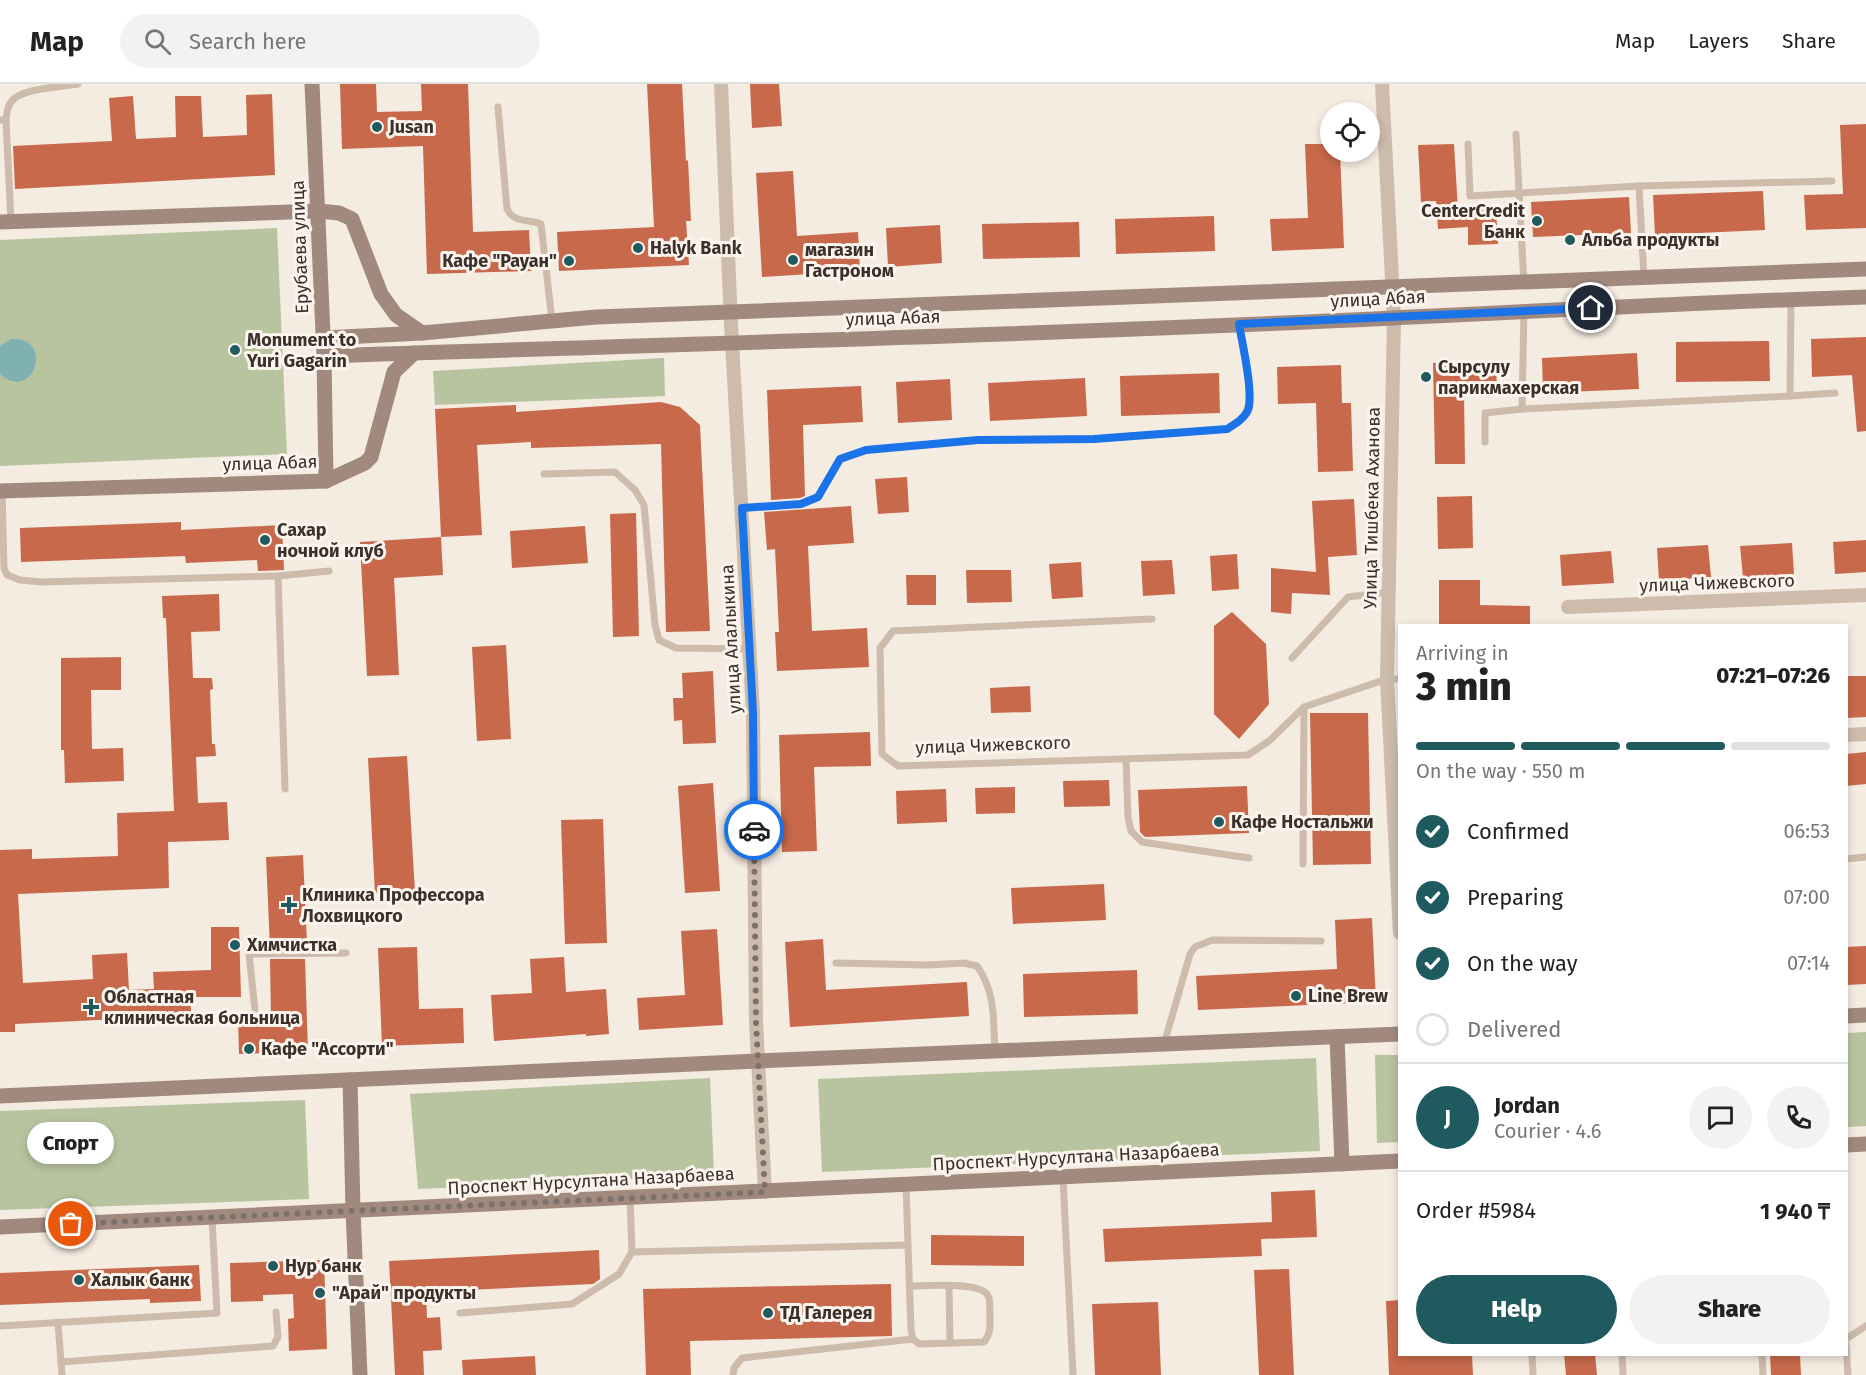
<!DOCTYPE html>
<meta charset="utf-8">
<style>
:root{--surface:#fff;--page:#f2f2f2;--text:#222;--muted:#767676;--line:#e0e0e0;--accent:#1f5a5e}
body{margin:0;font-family:"Fira Sans",sans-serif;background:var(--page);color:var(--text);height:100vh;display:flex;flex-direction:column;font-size:22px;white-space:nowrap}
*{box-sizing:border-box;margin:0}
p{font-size:20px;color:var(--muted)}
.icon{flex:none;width:33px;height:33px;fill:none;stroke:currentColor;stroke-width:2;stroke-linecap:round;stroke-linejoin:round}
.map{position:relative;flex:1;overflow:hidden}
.sheet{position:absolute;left:1398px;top:540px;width:450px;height:732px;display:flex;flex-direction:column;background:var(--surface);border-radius:0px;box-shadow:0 3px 9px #0003}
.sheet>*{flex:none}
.fabs{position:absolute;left:1320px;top:18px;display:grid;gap:12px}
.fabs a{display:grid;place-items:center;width:60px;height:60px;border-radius:50%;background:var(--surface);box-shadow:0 3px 9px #0003;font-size:30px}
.pin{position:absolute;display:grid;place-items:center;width:51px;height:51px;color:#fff;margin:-26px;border:3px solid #fff;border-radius:50%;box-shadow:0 2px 6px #0007}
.courier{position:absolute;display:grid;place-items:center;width:60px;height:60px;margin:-30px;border:4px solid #1a73e8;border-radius:50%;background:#fff;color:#222;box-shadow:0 2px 8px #0007}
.bubble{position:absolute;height:42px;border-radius:21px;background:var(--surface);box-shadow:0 3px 9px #0003;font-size:20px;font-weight:800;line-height:42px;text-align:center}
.head em{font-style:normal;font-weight:800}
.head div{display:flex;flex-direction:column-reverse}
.head{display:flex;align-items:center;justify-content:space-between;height:102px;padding:0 18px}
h1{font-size:39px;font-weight:800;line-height:45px}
.bar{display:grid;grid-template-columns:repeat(4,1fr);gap:9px 6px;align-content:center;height:72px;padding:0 18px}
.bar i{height:8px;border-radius:4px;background:var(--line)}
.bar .on{background:var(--accent)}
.bar p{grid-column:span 4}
.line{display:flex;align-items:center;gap:15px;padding:0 18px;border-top:2px solid var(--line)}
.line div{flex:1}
.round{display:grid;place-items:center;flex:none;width:63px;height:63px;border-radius:32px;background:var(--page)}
ol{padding:0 18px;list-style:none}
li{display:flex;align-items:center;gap:18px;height:66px}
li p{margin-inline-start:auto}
li .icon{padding:6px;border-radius:50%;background:var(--accent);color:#fff;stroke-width:4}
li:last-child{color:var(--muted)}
li i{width:33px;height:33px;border:3px solid var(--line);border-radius:50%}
.action{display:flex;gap:12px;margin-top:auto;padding:12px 18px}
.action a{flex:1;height:69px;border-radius:36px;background:var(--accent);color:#fff;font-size:24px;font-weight:800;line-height:69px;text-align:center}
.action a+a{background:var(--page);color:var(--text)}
header{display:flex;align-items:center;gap:36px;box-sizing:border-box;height:84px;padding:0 30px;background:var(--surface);border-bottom:2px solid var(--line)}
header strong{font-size:28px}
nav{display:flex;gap:33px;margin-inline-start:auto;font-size:21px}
.search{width:420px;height:54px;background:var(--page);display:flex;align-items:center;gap:15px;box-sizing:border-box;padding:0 21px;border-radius:33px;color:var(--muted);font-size:22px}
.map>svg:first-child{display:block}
</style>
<header>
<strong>Map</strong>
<div class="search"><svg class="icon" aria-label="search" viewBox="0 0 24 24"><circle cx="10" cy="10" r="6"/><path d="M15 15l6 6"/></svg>Search here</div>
<nav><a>Map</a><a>Layers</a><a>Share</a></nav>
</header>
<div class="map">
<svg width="1866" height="1291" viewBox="0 0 1866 1291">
<rect width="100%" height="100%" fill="#f4ebe1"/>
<g fill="#b8c4a0">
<polygon points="277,144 287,370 0,382 0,156"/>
<polygon points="664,274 665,312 435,321 433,287"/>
<polygon points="1866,948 1866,1042 1847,1043 1847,949"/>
<polygon points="1375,971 1399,971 1399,1058 1377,1059"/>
<polygon points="1316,974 1320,1067 822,1088 818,995"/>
<polygon points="710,994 714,1091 418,1105 410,1010"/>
<polygon points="305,1016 309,1115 0,1126 0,1027"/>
</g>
<path fill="#7fb0b2" d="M11,255C56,252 33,320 0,290V262Z"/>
<g fill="#c8694b">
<polygon points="340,0 376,0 377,28 422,27 421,0 468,0 473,148 529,146 531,187 427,190 423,62 342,65"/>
<polygon points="647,0 682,0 686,77 688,76 691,137 686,137 689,181 559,187 557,148 654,143"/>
<polygon points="750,0 779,0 782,42 752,44"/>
<polygon points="272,10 275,91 15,105 13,62 112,57 109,14 133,12 136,55 176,53 175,12 201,12 203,53 247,51 246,11"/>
<polygon points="1866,40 1866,144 1806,146 1804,111 1843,110 1840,41"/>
<polygon points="1305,60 1330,60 1330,68 1340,68 1344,164 1272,167 1270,135 1308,134"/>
<polygon points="1454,60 1458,126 1496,124 1498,160 1468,161 1468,143 1438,145 1436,117 1421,118 1418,61"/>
<polygon points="793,87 797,152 858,148 860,187 762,193 756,89"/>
<polygon points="1763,107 1765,146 1655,151 1653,111"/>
<polygon points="1629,113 1631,149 1533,153 1531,118"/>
<polygon points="1214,132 1215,167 1116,170 1115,135"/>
<polygon points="1079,138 1080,173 983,175 982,140"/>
<polygon points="940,141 942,179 888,183 886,144"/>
<polygon points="1866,253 1866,347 1857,348 1852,291 1812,293 1811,255"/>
<polygon points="1769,257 1770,297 1676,298 1676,258"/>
<polygon points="1637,269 1639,305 1543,309 1542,274"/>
<polygon points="1496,278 1497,309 1464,310 1465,380 1435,380 1433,279"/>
<polygon points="1341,281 1342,319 1351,319 1353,387 1318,388 1316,319 1278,320 1277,283"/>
<polygon points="1219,289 1220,329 1121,332 1120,292"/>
<polygon points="1085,294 1087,332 990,337 988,299"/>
<polygon points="950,295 952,336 898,339 896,298"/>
<polygon points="861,302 863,338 803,341 805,412 800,414 771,416 767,306"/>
<polygon points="661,318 680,323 700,341 710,547 666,548 661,360 531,364 531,358 477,361 482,451 441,453 435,325 516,321 516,328"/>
<polygon points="907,393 909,428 878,430 875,395"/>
<polygon points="1472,412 1473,464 1438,465 1437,413"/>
<polygon points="1354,415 1357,471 1328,473 1330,511 1292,509 1291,530 1271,528 1271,484 1316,488 1312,417"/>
<polygon points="851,422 854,459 808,462 812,547 867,544 869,583 777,587 775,548 779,548 775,465 767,466 764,428"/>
<polygon points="636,429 639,552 613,553 610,430"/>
<polygon points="181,438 181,446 282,441 284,486 258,487 257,476 186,479 185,472 21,478 20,444"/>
<polygon points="585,442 588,479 512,484 510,447"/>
<polygon points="441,453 443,491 394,494 399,591 367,592 360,458"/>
<polygon points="1866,456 1866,488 1835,490 1833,458"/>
<polygon points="1792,459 1794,490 1743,494 1740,462"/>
<polygon points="1708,461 1711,493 1659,497 1657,464"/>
<polygon points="1611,467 1614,499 1562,502 1560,471"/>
<polygon points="1237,470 1239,505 1212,507 1210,472"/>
<polygon points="1172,476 1175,510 1143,512 1141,477"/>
<polygon points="1081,478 1083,513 1052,515 1049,480"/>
<polygon points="966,486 1011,486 1012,518 967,519"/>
<polygon points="906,491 936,491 936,521 907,521"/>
<polygon points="1439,496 1480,496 1480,521 1530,522 1530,542 1439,542"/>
<polygon points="219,510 220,547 191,548 193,594 212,594 213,605 210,606 212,660 215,660 216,672 196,673 198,719 227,718 229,756 168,758 169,804 18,810 23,899 93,895 92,871 127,869 129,906 154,905 153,888 211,886 211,843 239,843 241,913 190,913 192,940 160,941 160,933 15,940 15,948 0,948 0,766 32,765 32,775 118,772 117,729 174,727 166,534 163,534 162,512"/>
<polygon points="1232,528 1266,560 1269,620 1239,655 1214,630 1214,542"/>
<polygon points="506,561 511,655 477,657 472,563"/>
<polygon points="121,573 121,606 91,606 92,665 123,664 124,697 65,699 64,666 61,666 61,574"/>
<polygon points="713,587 716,659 683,660 682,636 674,637 673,614 683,614 682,589"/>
<polygon points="1846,592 1866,592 1866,633 1846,634"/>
<polygon points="1030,602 1031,628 991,629 990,604"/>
<polygon points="1310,629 1368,629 1371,780 1313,781"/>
<polygon points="870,648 871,682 814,683 817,767 782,768 779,651"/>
<polygon points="1866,668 1866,700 1846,702 1846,670"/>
<polygon points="407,672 415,808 375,810 368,674"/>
<polygon points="1109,696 1110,722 1064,723 1063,697"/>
<polygon points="713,699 720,807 685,809 678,702"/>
<polygon points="1247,702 1249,749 1145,753 1140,748 1138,706"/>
<polygon points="1015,703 1015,729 976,730 975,704"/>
<polygon points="946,705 947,738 897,740 896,707"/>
<polygon points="603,735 607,859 565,860 561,736"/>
<polygon points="303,771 307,860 305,864 270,864 266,773"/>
<polygon points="1104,800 1106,836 1013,840 1011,804"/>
<polygon points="1372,834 1376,918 1198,926 1196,892 1337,885 1335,836"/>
<polygon points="717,845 723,941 639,946 637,914 685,911 681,847"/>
<polygon points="823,855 826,906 967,898 969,932 790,943 785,858"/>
<polygon points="1866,862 1866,900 1846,901 1846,863"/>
<polygon points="417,863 419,925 463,924 464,959 382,962 378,864"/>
<polygon points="564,873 566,908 606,905 609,950 586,952 586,950 494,957 491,911 532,909 530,875"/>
<polygon points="270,875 305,875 308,968 239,970 238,935 271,935"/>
<polygon points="1137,886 1138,930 1024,933 1023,890"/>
<polygon points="1315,1106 1317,1153 1261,1155 1262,1172 1105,1178 1103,1145 1272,1138 1271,1108"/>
<polygon points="931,1151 1024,1152 1024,1182 931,1181"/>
<polygon points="599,1166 600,1195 593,1200 426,1208 427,1234 440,1233 442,1266 423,1267 424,1291 395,1291 389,1177"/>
<polygon points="324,1176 327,1265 289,1267 288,1235 294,1234 293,1210 263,1211 263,1217 231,1218 230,1179"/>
<polygon points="199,1181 201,1217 150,1219 150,1215 0,1221 0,1189"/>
<polygon points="1289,1185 1294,1291 1259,1291 1254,1186"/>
<polygon points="891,1200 892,1252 690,1257 691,1291 646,1291 643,1205"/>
<polygon points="1400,1216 1400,1270 1472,1270 1473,1291 1389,1291 1386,1217"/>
<polygon points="1158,1218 1161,1291 1095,1291 1092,1220"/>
<polygon points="1564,1270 1595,1270 1597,1291 1566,1291"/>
<polygon points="1770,1270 1800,1270 1801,1291 1771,1291"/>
<polygon points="535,1272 536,1291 463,1291 462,1276"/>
</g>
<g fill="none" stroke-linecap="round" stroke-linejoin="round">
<g stroke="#cdbbac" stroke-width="7">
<path d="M498,23L507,125C514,139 528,135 541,140L552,237"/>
<polyline points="0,36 6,36 11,138"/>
<path d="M6,36C7,29 7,23 11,18C20,4 62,3 78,0"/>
<polyline points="1516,50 1524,199"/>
<polyline points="1468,60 1470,112 1639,102 1644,194"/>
<polyline points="1639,102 1832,97"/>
<polyline points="1524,226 1522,325 1790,312 1791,217"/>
<polyline points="1790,312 1835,309"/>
<polyline points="1485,358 1485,329 1522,325"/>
<polyline points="544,390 615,388 635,406 644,421 655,541 659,556 676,564 751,565"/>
<polyline points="2,407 4,484 7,491 20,496 41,498 278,492 329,487"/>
<path d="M742,424L801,420L818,413L840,375L865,366L978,356L1094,355L1227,345C1235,340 1244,335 1247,326C1254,309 1242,259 1239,240"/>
<polyline points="278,492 285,705"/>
<polyline points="1152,535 893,547 880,564 882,670 898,682 1248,671 1269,657 1304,623 1387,595 1400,595"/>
<polyline points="1292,574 1348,513 1389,508"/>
<polyline points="1126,675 1128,733 1131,747 1142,758 1249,774"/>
<polyline points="1846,775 1866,773"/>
<polyline points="1303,780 1304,623"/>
<path d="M836,879L927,881L964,879L977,882C996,909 993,935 995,967"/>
<polyline points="255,926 249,870 346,869"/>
<polyline points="1164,960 1184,891 1190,870 1195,863 1212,856 1321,857"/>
<polyline points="1063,1094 1073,1291"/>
<polyline points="630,1114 632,1168 908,1161 906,1101"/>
<path d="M908,1161L911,1246L913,1255L919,1260L984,1258C991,1250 990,1241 990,1231C989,1225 991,1216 988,1212C982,1197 925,1202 909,1202"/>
<polyline points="949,1202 950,1259"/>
<polyline points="460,1229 572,1220 619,1190 632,1168"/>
<polyline points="58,1239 62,1291"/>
<polyline points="0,1242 217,1229 212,1134"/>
<polyline points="1846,1255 1866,1242"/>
<polyline points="1846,1261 1848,1291"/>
<polyline points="1532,1270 1533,1291"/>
<polyline points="1622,1270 1623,1291"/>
<polyline points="1762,1270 1763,1291"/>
<polyline points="61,1278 273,1262 278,1253 276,1228"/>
<polyline points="733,1291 734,1284 742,1274 913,1255"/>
</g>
<g stroke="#cdbbac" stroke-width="14">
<polyline points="721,0 731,241 753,629 756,938 765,1108"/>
<polyline points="1382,0 1394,234 1387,595 1400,849"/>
<polyline points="1568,523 1866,511"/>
<polyline points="1846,651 1866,650"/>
</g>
<g stroke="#a18a7d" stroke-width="15">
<polyline points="312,0 324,272 326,397"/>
<polyline points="0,138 318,127 339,129 352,135 381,210 396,231 422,249"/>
<polyline points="323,254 422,249 596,233 1866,185"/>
<path d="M324,272C681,260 1037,251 1393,234C1551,226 1708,218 1866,213"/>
<polyline points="0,407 326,397 365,379 371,373 394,288 414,269"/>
<polyline points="1846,932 1866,931"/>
<polyline points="1337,953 1342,1080"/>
<polyline points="350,996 353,1126 360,1291"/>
<polyline points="0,1012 758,977 1400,950"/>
<polyline points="1846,1061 1866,1060"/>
<polyline points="0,1143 1400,1077"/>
</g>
</g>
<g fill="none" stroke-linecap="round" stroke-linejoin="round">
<polyline stroke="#7c716b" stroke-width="6" stroke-dasharray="0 10.8" points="71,1140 765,1108 756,938 754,746"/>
<path stroke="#1a73e8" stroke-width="8" d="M754,746L753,629L742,424L801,420L818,413L840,375L866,366L978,356L1094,355L1227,345C1235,340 1244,335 1248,326C1254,309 1242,259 1239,240L1591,224"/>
</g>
<g fill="#1f5a5e" stroke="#fbf5ee" stroke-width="2">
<circle cx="377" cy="43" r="6"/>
<circle cx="1537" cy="137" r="6"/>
<circle cx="1570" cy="156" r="6"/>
<circle cx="638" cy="164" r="6"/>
<circle cx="793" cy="176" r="6"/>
<circle cx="569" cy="177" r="6"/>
<circle cx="235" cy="266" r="6"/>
<circle cx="1426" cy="293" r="6"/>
<circle cx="265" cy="456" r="6"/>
<circle cx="1219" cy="738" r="6"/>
<path d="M286 812h6v6h6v6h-6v6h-6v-6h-6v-6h6z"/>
<circle cx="235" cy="861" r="6"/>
<circle cx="1296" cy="912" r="6"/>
<path d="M88 914h6v6h6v6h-6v6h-6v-6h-6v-6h6z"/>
<circle cx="249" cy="965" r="6"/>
<circle cx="273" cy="1182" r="6"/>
<circle cx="79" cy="1196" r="6"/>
<circle cx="320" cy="1209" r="6"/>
<circle cx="768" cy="1229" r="6"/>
</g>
<g text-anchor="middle" stroke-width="6" stroke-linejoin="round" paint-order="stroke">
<g font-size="18" font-weight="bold" fill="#3b302b" stroke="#fbf5ee" text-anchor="start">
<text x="389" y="49">Jusan</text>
<text x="1525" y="133" text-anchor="end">CenterCredit<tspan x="1525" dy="21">Банк</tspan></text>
<text x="1582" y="162">Альба продукты</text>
<text x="650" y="170">Halyk Bank</text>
<text x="805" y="172">магазин<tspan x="805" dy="21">Гастроном</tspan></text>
<text x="557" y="183" text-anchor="end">Кафе "Рауан"</text>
<text x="247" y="262">Monument to<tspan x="247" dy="21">Yuri Gagarin</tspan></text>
<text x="1438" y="289">Сырсулу<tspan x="1438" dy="21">парикмахерская</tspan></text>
<text x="277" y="452">Сахар<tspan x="277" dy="21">ночной клуб</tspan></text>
<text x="1231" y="744">Кафе Ностальжи</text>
<text x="302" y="817">Клиника Профессора<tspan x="302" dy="21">Лохвицкого</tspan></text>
<text x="247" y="867">Химчистка</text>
<text x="1308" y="918">Line Brew</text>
<text x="104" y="919">Областная<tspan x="104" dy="21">клиническая больница</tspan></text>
<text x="261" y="971">Кафе "Ассорти"</text>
<text x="285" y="1188">Нур банк</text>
<text x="91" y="1202">Халык банк</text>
<text x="332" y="1215">"Арай" продукты</text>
<text x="780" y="1235">ТД Галерея</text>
</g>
<g font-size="18" fill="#3b302b" stroke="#fbf5ee">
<text transform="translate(300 163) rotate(-92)" y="6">Ерубаева улица</text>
<text transform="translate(1378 215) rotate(-3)" y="6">улица Абая</text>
<text transform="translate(893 234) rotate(-2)" y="6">улица Абая</text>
<text transform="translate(270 379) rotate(-2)" y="6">улица Абая</text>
<text transform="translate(1372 424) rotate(-89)" y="6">Улица Тишбека Аханова</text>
<text transform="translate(1717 499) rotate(-2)" y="6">улица Чижевского</text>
<text transform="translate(731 555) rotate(-93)" y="6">улица Алалыкина</text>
<text transform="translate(993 661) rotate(-2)" y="6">улица Чижевского</text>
<text transform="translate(1076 1073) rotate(-3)" y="6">Проспект Нурсултана Назарбаева</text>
<text transform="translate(591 1097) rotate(-3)" y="6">Проспект Нурсултана Назарбаева</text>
</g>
</g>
</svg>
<div class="fabs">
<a><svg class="icon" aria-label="locate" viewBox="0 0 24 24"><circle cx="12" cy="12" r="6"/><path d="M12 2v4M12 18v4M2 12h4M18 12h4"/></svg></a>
</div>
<div class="pin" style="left:71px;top:1140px;background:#ea580c"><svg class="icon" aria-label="bag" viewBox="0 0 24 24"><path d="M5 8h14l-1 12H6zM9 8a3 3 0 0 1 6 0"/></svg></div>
<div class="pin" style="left:1591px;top:224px;background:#1f2937"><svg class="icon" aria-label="home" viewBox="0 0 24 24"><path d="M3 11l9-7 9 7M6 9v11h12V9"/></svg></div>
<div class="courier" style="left:754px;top:746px"><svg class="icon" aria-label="car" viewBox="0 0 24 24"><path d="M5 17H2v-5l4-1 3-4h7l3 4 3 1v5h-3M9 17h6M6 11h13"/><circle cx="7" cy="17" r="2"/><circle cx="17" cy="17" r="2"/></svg></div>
<div class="bubble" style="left:27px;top:1038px;width:87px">Спорт</div>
<section class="sheet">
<div class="head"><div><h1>3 min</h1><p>Arriving in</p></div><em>07:21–07:26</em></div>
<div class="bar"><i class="on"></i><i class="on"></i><i class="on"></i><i></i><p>On the way · 550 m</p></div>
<ol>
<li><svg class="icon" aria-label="check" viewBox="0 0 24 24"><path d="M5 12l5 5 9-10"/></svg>Confirmed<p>06:53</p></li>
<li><svg class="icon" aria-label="check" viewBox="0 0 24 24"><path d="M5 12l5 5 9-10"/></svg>Preparing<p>07:00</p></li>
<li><svg class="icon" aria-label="check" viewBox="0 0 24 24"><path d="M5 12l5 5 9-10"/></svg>On the way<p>07:14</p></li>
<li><i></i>Delivered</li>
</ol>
<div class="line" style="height:108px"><b class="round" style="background:var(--accent);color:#fff">J</b><div><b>Jordan</b><p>Courier · 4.6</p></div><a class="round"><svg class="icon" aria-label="chat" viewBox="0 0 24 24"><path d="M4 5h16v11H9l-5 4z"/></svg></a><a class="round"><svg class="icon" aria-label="phone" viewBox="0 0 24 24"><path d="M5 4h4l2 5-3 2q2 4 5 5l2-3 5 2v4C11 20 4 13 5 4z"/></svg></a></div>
<div class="line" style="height:78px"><div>Order #5984</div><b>1 940 ₸</b></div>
<div class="action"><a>Help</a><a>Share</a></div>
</section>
</div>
